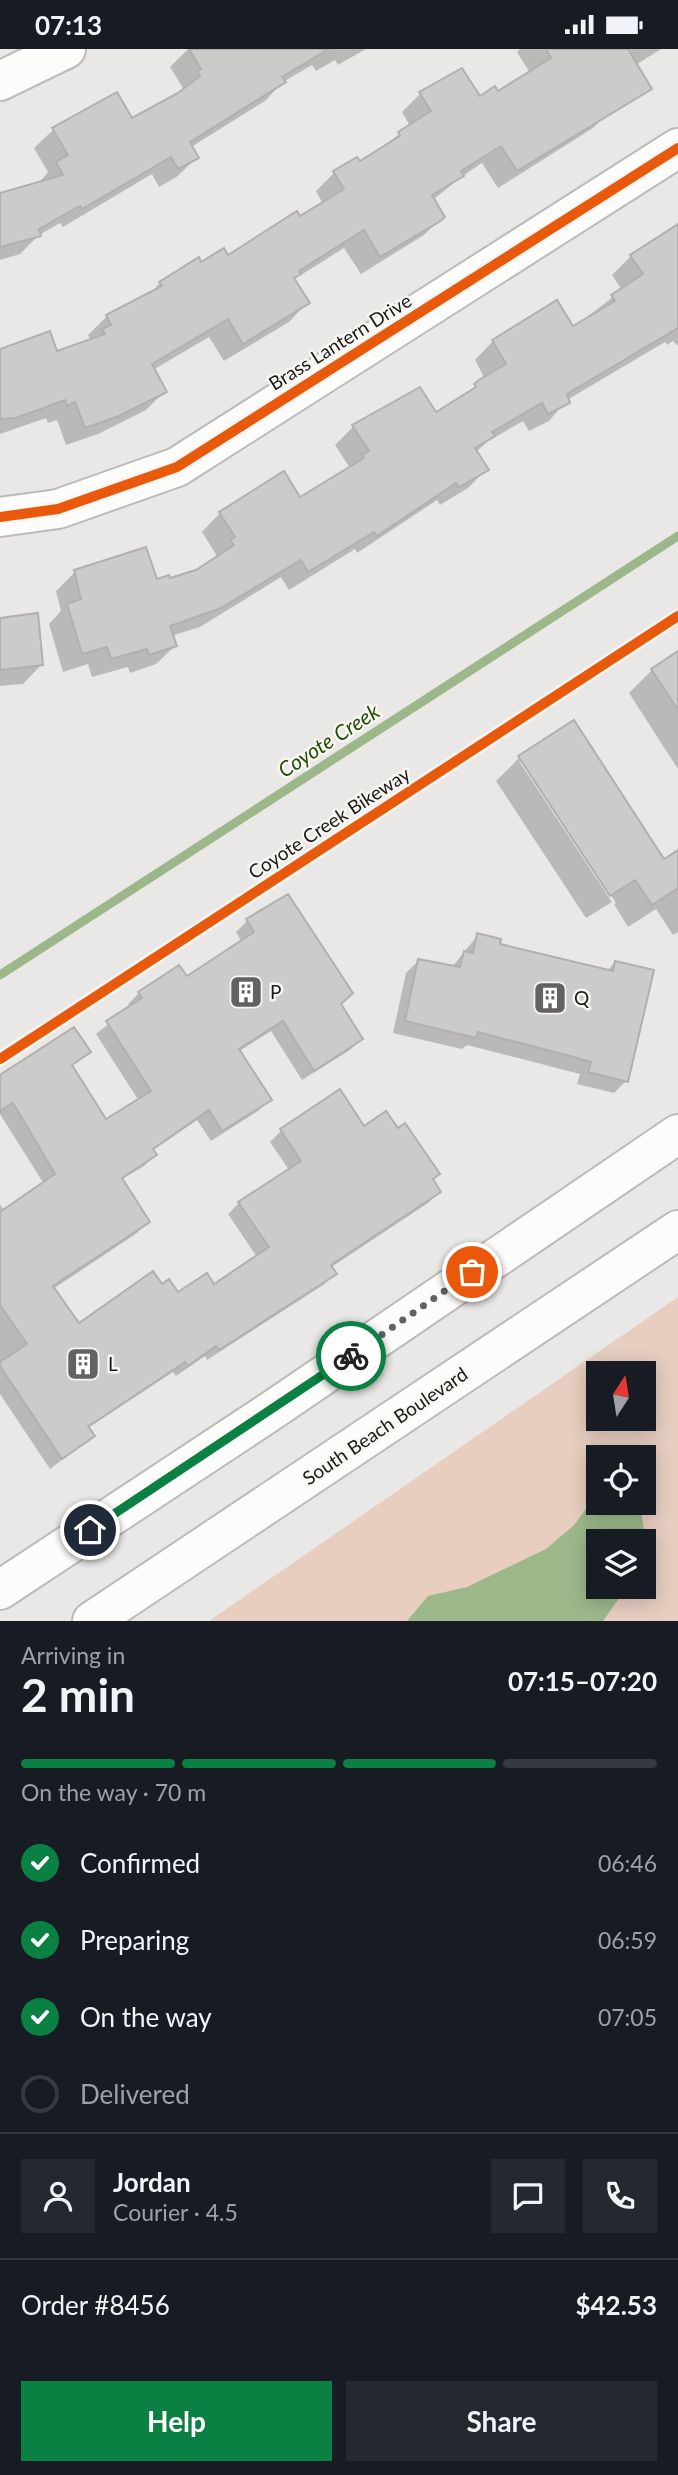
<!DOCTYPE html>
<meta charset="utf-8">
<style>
:root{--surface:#171b24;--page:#242831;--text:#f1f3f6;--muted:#9ea1a6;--line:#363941;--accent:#0b8043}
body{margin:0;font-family:Lato,sans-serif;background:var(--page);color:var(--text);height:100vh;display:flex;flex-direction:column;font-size:26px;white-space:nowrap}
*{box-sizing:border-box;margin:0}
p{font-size:23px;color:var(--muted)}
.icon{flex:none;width:38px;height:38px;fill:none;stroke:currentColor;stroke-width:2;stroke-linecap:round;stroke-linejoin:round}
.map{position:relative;height:1572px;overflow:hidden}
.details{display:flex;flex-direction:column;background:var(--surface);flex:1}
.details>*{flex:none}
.needle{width:46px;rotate:12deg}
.buttons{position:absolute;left:586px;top:1312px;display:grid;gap:14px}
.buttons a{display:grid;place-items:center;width:70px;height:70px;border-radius:0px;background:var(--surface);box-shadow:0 4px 18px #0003;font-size:35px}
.pin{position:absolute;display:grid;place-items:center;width:60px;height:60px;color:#fff;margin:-30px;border:4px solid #fff;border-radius:50%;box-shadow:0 2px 7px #0007}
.courier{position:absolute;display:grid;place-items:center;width:70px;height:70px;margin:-35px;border:5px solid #0b8043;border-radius:50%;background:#fff;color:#222;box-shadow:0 2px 9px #0007}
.overview em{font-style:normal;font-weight:700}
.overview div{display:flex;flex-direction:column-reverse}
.overview{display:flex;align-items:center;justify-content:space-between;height:119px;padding:0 21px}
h1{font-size:46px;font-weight:700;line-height:52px}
.bar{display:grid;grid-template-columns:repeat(4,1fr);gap:10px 7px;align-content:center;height:84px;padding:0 21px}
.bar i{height:9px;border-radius:5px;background:var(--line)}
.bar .active{background:var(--accent)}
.bar p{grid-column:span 4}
.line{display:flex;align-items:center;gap:18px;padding:0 21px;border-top:2px solid var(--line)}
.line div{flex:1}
.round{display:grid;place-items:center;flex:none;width:74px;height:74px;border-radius:0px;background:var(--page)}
ol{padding:0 21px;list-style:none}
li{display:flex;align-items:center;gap:21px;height:77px}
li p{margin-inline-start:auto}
li .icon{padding:7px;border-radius:50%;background:var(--accent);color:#fff;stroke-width:4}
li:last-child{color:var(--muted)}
li i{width:38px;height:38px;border:4px solid var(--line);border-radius:50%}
.primary-button{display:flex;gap:14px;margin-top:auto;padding:14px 21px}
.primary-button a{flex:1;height:80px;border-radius:0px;background:var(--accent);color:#fff;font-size:28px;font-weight:700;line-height:80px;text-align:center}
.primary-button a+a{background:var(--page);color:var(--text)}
.status{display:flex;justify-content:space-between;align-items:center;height:49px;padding:0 35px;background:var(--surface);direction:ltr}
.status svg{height:19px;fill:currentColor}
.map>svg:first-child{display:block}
</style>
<div class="status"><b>07:13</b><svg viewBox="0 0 49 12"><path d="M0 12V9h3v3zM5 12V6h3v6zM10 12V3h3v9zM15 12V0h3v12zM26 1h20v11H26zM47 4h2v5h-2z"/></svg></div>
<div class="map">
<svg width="678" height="1572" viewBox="0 0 678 1572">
<rect width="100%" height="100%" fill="#e9e8e6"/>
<path fill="#e7cebf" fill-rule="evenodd" d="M678,1248V1572H209ZM598,1325H644V1370H598ZM598,1409H644V1454H598ZM598,1493H644V1538H598Z"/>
<polygon fill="#9cb88b" points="598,1450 598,1454 640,1454 647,1504 644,1509 644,1493 598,1493 598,1538 627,1538 603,1572 407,1572 428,1547 467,1538 546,1500 574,1476 591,1453"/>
<g fill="#0003">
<polygon points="188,0 366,0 338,16 335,11 316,22 312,16 283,33 265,52 191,98 197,108 178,127 159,138 152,125 63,178 60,174 39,186 20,205 0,211 0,146 39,134 48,123 34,99 53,81 131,72 181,44 183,39 170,18"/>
<polygon points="520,0 574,0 612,60 593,79 498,139 482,114 461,128 433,151 443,167 424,186 361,225 344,199 293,231 307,254 289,273 224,312 209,288 153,321 165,342 146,361 98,385 66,396 57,371 48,374 46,369 0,385 0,306 56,304 91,292 88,286 107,267 149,245 160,234 201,215 228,209 300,169 323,155 316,142 334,124 359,115 410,77 402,63 420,45 479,50 498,44 530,24 517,3"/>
<polygon points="597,0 661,0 615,29"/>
<polygon points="678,176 678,297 673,292 667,296 665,293 567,351 549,372 529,382 523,372 487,393 476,403 487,420 468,439 440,456 437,451 357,504 355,500 289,541 281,528 200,578 171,587 175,597 156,615 130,624 128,618 92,628 88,615 63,623 49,575 61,562 56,542 75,523 156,532 169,531 196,522 217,507 202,483 220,464 300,451 350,419 335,396 354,377 435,366 465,347 485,330 475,311 493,292 573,279 622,241 612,226 631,207"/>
<polygon points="0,570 41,616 23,635 0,637"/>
<polygon points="678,604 678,720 629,644 652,621"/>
<polygon points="519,709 664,812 678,803 678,883 673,886 656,860 628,878 614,855 616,854 523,712 519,712 612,853 586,869 496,732"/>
<polygon points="287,847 339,956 361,990 350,1001 302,1031 271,982 238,1003 269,1051 258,1062 211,1092 197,1071 152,1102 155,1106 144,1117 121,1131 148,1172 137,1184 53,1240 78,1276 161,1237 177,1246 214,1237 257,1208 228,1165 239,1154 289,1121 270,1093 281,1082 339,1043 364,1079 431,1132 439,1143 428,1154 330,1219 334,1225 323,1236 207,1311 205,1307 176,1327 173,1323 88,1379 93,1387 50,1420 0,1345 0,1155 4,1162 44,1135 0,1065 0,1028 89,1003 71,1018 105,1072 139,1052 96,985 130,958 128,955 139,944 186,930 242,893 236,883 247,872"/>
<polygon points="478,886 498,896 606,923 615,913 626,1032 614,1044 577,1035 580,1025 467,996 462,1000 393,984 406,924 418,912 452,918"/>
</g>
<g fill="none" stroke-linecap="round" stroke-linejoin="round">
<polyline stroke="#9cb88b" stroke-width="9" points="0,926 678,487"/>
</g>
<g fill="#cbcbc9" stroke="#b1b0af" stroke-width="2">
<polygon points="189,0 329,0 282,28 286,33 190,93 199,109 178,120 171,108 82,160 80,157 39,180 41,187 0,198 0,144 63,126 56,113 68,106 52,79 117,43 132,69 178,44 200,27 197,22 201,20"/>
<polygon points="546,0 628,0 652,40 517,122 501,97 461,122 464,127 432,146 445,168 439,173 380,208 364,181 299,222 301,225 294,229 310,254 243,295 228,270 152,315 167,343 119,367 85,379 75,353 67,357 65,351 16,369 0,370 0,300 50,282 57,302 105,285 102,280 111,276 106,266 162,237 159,233 199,208 201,213 224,199 228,206 297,162 300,167 344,140 333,122 357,108 360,112 400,87 398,83 431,62 419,43 462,19 480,47 495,37 498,42 551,9"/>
<polygon points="678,175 678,279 567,345 570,354 548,365 542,354 492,383 495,387 475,399 489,421 459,438 456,434 377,487 374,483 308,523 301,511 221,559 170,577 177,597 149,606 147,600 111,610 107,598 82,605 67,555 81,550 74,521 146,498 157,530 169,526 170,529 196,521 234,496 230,491 235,488 219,463 284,422 300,448 364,409 362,406 369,402 352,376 420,338 436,363 476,338 474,335 479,331 506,315 492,291 557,251 573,277 615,252 611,246 643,225 630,206"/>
<polygon points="38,564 43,616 0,621 0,569"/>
<polygon points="678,602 678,661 651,620"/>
<polygon points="574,671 664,810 678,801 678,839 652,856 635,831 610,847 518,707"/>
<polygon points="288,845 353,944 341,955 363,990 314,1022 283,972 239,1000 272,1051 222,1082 209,1061 153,1100 157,1106 122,1129 150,1173 53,1237 79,1274 153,1222 162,1235 169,1230 178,1243 207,1224 214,1235 269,1198 238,1153 301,1112 280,1080 340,1040 364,1077 386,1062 398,1079 405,1074 440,1125 433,1130 441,1143 331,1216 337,1225 219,1301 216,1297 188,1317 185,1313 95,1373 88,1377 95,1387 62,1410 0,1317 0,1313 27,1295 0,1256 0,1163 55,1125 13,1054 0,1062 0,1026 74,978 91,1003 72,1016 106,1070 151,1042 106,972 142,949 138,943 179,916 187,927 254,883 246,870"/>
<polygon points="477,884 501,890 500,895 613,922 615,912 654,921 628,1033 588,1023 591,1013 566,1006 478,983 476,989 405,972 418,910 460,918 464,902 473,904"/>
</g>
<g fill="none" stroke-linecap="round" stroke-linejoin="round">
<defs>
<g id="minor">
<polyline points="0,32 66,0"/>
<polyline points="0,468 58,460 177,418 678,99"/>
</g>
<g id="major">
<polyline points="0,1541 271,1362 678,1085"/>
<polyline points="92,1572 678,1181"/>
</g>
</defs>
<use href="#minor" stroke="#bcbbb9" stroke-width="42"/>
<use href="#major" stroke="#bcbbb9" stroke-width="42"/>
<use href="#minor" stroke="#fcfcfb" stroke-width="38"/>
<use href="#major" stroke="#fcfcfb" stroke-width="38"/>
<defs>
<g id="cycleway">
<polyline points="0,468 58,460 177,418 678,99"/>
<polyline points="0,1010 678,567"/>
</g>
</defs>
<use href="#cycleway" stroke="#f8f6f3" stroke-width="15"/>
<use href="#cycleway" stroke="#e8590c" stroke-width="10"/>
</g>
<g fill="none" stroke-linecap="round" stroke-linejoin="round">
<polyline stroke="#636261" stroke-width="7" stroke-dasharray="0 12.6" points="351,1307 472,1223"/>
<polyline stroke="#0b8043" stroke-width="9" points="90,1481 351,1307"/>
</g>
<defs>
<symbol id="building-square" viewBox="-11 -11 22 22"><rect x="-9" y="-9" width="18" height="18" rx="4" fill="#636261" stroke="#f8f6f3"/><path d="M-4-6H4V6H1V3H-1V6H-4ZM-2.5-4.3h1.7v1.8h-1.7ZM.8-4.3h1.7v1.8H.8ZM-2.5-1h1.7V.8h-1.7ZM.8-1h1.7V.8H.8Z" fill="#fff"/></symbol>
</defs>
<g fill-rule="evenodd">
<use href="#building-square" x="227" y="924" width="38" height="38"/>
<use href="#building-square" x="531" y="930" width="38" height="38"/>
<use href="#building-square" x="64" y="1296" width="38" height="38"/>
</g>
<g text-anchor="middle" stroke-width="5" stroke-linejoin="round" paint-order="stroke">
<g font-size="19" fill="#1b1a19" stroke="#f8f6f3">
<text transform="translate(340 293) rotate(-32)" y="7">Brass Lantern Drive</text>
<text transform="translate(329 774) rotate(-33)" y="7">Coyote Creek Bikeway</text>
<text transform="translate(385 1377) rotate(-34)" y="7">South Beach Boulevard</text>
</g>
<g font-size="19" fill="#1b1a19" stroke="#f8f6f3" text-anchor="start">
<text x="270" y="950">P</text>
<text x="574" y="956">Q</text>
<text x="108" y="1322">L</text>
</g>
<g font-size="21" font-style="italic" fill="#254b05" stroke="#f8f6f3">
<text transform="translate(329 692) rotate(-33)" y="7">Coyote Creek</text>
</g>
</g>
</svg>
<div class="buttons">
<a><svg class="needle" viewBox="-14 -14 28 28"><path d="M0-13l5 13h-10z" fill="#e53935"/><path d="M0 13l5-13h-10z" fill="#9ea1a6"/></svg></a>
<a><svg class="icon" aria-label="locate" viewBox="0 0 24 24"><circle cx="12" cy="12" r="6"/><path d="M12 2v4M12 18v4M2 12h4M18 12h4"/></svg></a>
<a><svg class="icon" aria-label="layers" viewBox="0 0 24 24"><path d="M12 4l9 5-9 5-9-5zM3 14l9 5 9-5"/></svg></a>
</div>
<div class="pin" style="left:472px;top:1223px;background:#ea580c"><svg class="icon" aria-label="bag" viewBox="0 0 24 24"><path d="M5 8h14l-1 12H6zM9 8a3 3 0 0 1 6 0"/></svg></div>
<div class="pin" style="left:90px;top:1481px;background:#1f2937"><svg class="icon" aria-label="home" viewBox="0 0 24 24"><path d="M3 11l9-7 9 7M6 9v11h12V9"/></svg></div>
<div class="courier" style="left:351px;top:1307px"><svg class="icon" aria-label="bike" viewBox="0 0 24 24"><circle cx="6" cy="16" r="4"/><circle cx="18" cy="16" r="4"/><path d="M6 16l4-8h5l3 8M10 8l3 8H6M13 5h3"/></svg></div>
</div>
<section class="details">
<div class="overview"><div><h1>2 min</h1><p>Arriving in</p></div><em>07:15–07:20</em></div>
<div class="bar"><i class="active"></i><i class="active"></i><i class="active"></i><i></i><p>On the way · 70 m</p></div>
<ol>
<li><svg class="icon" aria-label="check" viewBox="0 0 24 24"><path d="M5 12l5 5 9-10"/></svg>Confirmed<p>06:46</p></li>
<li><svg class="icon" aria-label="check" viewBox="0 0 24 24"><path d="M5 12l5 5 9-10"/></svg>Preparing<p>06:59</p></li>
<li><svg class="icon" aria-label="check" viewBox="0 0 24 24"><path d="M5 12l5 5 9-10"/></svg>On the way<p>07:05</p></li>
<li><i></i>Delivered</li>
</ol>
<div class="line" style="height:126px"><a class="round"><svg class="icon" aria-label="person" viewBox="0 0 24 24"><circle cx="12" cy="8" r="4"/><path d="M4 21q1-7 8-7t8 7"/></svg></a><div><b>Jordan</b><p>Courier · 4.5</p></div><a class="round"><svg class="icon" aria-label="chat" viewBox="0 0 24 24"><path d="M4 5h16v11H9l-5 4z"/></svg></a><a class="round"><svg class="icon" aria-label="phone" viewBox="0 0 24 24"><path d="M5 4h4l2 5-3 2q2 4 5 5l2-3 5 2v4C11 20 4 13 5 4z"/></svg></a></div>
<div class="line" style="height:91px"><div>Order #8456</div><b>$42.53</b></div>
<div class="primary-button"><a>Help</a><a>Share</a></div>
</section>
